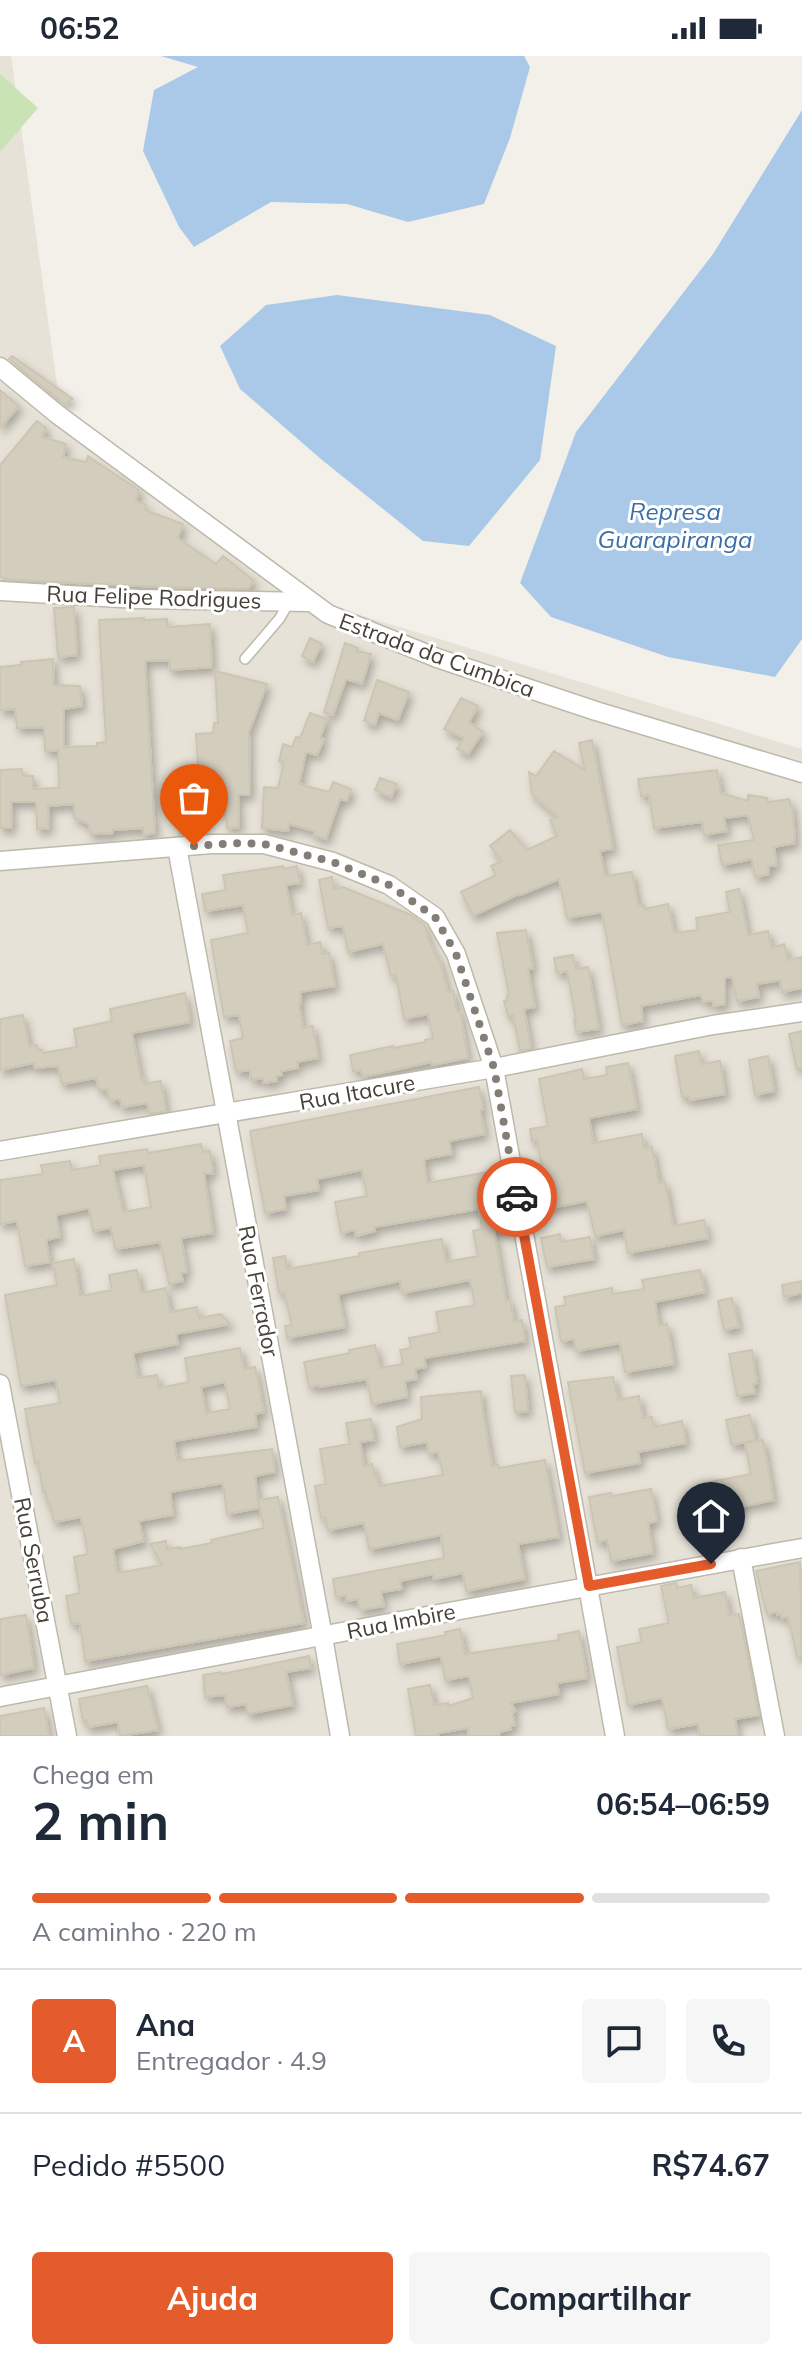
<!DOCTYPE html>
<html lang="pt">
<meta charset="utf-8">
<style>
:root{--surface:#fff;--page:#f6f6f7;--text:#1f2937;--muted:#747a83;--line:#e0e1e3;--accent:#e55c2c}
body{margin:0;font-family:Mulish,sans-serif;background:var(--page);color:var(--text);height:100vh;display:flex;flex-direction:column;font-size:30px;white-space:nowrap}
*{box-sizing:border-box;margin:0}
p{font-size:26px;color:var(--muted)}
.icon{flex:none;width:44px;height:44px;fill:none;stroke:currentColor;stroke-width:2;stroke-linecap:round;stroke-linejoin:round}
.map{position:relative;height:1680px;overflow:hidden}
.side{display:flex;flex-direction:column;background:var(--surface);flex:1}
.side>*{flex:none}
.pin{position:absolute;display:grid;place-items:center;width:68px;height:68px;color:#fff;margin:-82px -34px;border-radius:50% 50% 50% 0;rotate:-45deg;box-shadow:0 0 8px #0007}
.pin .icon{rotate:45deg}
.courier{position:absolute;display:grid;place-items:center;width:80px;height:80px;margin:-40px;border:6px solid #e55c2c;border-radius:50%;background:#fff;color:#222;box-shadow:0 2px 10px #0007}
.head em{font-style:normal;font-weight:700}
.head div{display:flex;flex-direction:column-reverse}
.head{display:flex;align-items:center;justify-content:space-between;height:136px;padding:0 32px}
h1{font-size:52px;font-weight:700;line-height:60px}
.bar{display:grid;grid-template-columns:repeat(4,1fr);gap:12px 8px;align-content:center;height:96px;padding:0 32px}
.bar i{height:10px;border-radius:6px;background:var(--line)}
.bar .selected{background:var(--accent)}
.bar p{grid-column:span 4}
.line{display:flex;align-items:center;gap:20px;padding:0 32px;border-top:2px solid var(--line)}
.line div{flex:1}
.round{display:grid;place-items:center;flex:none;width:84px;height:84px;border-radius:8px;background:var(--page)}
.cta{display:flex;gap:16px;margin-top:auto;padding:16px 32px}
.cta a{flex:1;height:92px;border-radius:8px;background:var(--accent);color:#fff;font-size:32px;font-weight:700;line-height:92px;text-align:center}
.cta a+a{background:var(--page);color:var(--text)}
.status{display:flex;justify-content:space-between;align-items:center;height:56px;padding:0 40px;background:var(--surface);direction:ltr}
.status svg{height:22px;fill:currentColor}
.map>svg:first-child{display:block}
</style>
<div class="status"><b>06:52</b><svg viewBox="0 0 49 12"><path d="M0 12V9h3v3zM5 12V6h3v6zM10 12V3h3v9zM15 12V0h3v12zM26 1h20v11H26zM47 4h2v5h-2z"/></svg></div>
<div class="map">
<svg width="802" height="1680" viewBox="0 0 802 1680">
<defs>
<filter id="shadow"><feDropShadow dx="3.5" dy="5.5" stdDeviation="4" flood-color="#0004"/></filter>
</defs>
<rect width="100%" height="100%" fill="#f2f0e8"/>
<polygon fill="#e6e2d7" points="0,0 11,0 61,357 330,550 802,693 802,1680 0,1680"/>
<polygon fill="#c9e3b5" points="0,18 38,52 0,96"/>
<g fill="#aac9e9">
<polygon points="161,0 524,0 530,11 510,82 484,148 408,166 347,148 271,146 194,191 179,171 143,95 154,34 198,11"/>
<polygon points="802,54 802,583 775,621 668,601 551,561 520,527 576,376 713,198"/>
<polygon points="337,239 490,259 556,290 540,404 469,490 423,485 322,404 240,333 220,290 266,249"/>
</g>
<g fill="#d3cdbe" stroke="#cdc5b2" stroke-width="2" fill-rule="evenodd" filter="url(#shadow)">
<polygon points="12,300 73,343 64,348 9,303"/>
<polygon points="0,334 19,350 0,372"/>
<polygon points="37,365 46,372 42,381 66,388 63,401 86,406 88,400 98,407 139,434 136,445 146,449 145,454 183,468 178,482 216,508 223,500 254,525 248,533 161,531 10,524 0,521 0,409"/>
<polygon points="74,551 77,599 58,601 54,552"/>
<polygon points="144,562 144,564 167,563 167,571 210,568 212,611 170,614 169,604 145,605 155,777 143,779 143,772 113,774 113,777 90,778 89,768 74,762 74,748 48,750 49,772 37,773 36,746 11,746 12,772 0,772 0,714 22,713 23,720 33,720 33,733 59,732 58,694 45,695 44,671 17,672 15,653 0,654 0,611 21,609 21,606 53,603 54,629 80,630 82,650 64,653 64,691 97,690 97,687 106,686 99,564"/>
<polygon points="310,582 322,588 313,606 302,600"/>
<polygon points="345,587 358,592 357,595 371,598 362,628 346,623 333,659 324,656"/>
<polygon points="215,615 267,628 249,676 250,739 238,739 239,771 227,772 226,753 202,755 203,774 180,778 176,720 199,718 196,678 213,677 214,667 218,667"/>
<polygon points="377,624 409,636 398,664 379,657 375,669 364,665"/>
<polygon points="461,642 478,650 469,666 483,676 468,698 457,693 464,682 444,673"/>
<polygon points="310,657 327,663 320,682 324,683 317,699 306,696 299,728 329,736 333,726 351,733 347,745 340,743 326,783 314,779 315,775 289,768 288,775 262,772 264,731 278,732 283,710 283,706 279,705 283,688 292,691 296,681 300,682"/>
<polygon points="592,684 613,793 600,795 605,820 632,816 638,850 644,849 645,853 668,848 674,877 698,874 696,862 730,856 726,836 739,833 748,879 768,875 771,892 784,888 788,904 802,901 802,932 782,936 780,924 757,928 759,941 737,945 732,921 725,922 725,948 714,950 712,944 703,946 701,939 641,950 643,965 622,969 602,856 567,862 559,823 520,839 519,838 473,860 461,836 496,819 491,810 502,805 490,790 510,774 527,794 557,780 550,764 558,761 532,738 529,716 536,720 554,695 585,714 579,687"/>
<polygon points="717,714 721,737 748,745 748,739 767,742 768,746 789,743 793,756 795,787 774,791 777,809 768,810 769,818 755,821 752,803 722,809 718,789 754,784 748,759 724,762 727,775 704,779 702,766 654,772 649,739 641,740 638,723"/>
<polygon points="380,722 397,728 391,741 375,734"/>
<polygon points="283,810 284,813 297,810 300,827 286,829 292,859 301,857 307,889 320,886 323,898 329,897 335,930 300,936 301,948 299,948 303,972 313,970 318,1002 297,1006 298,1012 281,1015 282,1019 276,1020 277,1025 263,1027 263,1022 251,1024 250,1014 236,1016 230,985 243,982 239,959 224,961 211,884 248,877 243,849 207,855 205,854 202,838 226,834 223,819"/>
<polygon points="332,821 334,833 343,831 411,859 425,869 429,885 437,902 439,902 448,936 453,935 457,955 460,955 468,1002 432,1009 431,1006 363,1021 361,1014 353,1015 350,999 393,990 393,992 425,986 425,984 433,982 428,958 404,963 396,919 391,920 383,888 348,896 343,870 328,872 319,824"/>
<polygon points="526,874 533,912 528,913 535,951 524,953 531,992 520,995 513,959 508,960 504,945 507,944 507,940 509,939 497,877"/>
<polygon points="573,899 576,913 588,911 599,973 576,976 574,964 576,964 567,915 557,917 554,902"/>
<polygon points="185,937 190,966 132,977 141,1023 143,1022 144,1028 161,1025 166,1055 150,1058 147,1047 122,1051 120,1043 110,1045 107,1033 99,1034 96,1022 62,1028 58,1010 35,1012 34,1007 0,1014 0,963 23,959 29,990 37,989 38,994 42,994 43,997 77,991 74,973 112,965 110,953"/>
<polygon points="802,975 802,1013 797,1013 789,978"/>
<polygon points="699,995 701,1008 720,1005 725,1038 690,1044 689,1040 682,1041 675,1000"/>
<polygon points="768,1000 774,1035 755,1039 749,1004"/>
<polygon points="628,1007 637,1053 589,1062 593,1087 642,1078 644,1092 652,1091 659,1127 665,1126 673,1170 704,1164 708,1182 628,1197 624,1174 595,1180 587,1145 550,1152 537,1084 532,1085 530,1073 548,1070 539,1023 582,1013 584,1023 607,1019 606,1011"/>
<polygon points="479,1031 483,1053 480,1054 485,1078 449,1085 452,1098 424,1103 427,1127 494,1115 505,1172 494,1174 506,1245 510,1244 514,1266 522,1264 525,1285 424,1302 426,1311 415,1313 417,1323 405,1325 407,1341 372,1348 367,1323 319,1331 319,1329 309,1331 304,1306 350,1297 349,1294 375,1289 380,1312 403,1308 400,1294 411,1292 409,1282 440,1276 436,1256 475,1249 470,1224 402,1237 400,1225 338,1238 345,1271 287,1282 285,1270 292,1269 284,1236 279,1237 273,1202 285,1200 287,1213 360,1200 359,1197 442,1183 446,1206 478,1200 473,1175 482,1173 479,1153 374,1171 375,1175 356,1180 355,1174 341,1177 335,1146 367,1140 362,1114 317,1123 319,1134 284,1140 286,1153 265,1157 250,1075"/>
<path d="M201,1088L203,1096L210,1095L213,1117L204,1118L213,1177L181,1182L187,1216L181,1217L183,1225L169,1228L160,1186L115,1193L111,1172L93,1175L89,1152L56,1159L60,1181L46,1184L50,1206L25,1210L17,1165L0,1168V1124L43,1118L41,1109L70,1105L72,1114L101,1109L99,1100L147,1093L148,1097ZM144,1109L151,1151L123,1156L113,1114Z"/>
<polygon points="560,1178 561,1186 590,1181 594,1203 547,1211 541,1182"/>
<path d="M74,1203L80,1240L112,1234L109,1219L137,1214L141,1237L166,1232L170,1256L197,1251L199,1262L221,1258L230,1268L176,1278L178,1288L133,1297L138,1322L157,1319L159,1332L189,1326L185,1302L240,1292L244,1313L255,1311L264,1356L255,1358L257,1371L174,1385L177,1405L272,1393L275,1416L255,1420L259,1452L227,1458L223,1427L170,1436L173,1459L139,1465L144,1485L113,1493L117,1517L162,1509L150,1488L166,1485L167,1493L180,1491V1493L212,1487L211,1484L264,1472L258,1444L278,1441L304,1567L85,1605L80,1567L71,1568L66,1540L80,1537L74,1501L88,1498L81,1461L54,1466L49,1446H47L45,1435L43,1436L38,1406L35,1407L25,1353L60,1347L56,1324L21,1330L5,1239L57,1229L53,1207ZM225,1326L230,1353L206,1357L201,1331Z"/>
<polygon points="700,1214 705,1236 655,1246 659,1270 667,1268 674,1308 625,1316 620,1287 576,1295 574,1283 561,1285 555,1251 566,1249 564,1241 612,1232 613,1238 644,1233 642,1224"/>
<polygon points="802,1225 802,1237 784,1241 782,1229"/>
<polygon points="732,1242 739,1271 724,1274 718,1245"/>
<polygon points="752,1294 757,1327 753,1328 755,1337 737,1340 729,1298"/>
<polygon points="525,1319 528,1355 515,1356 511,1320"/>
<polygon points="613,1321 618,1344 639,1340 643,1362 652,1361 654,1371 682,1365 686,1387 638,1396 640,1407 585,1417 568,1326"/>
<polygon points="481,1335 483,1357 492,1410 498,1409 499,1412 545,1404 559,1481 518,1488 525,1523 466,1535 463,1517 434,1523 433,1519 429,1519 400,1525 402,1533 381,1536 384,1550 360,1554 358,1543 346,1545 346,1539 336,1541 333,1523 444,1502 441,1479 369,1493 364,1467 328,1474 325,1461 321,1462 315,1430 326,1428 320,1393 350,1388 346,1367 371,1363 374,1384 360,1386 364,1410 372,1408 379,1430 443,1419 438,1396 429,1398 427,1386 400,1391 397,1371 422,1363 421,1341"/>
<polygon points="750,1359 755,1384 732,1389 726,1364"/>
<polygon points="763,1384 774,1444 735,1452 738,1471 719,1475 710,1426 751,1418 745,1387"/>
<polygon points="651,1433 657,1465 648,1467 653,1497 611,1505 607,1484 597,1486 589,1441 611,1437 612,1440"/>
<polygon points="800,1506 802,1601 797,1601 788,1561 782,1562 781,1558 777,1559 777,1556 767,1558 756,1515"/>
<polygon points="676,1527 677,1532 691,1529 694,1542 725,1536 729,1559 739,1558 759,1659 735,1663 738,1680 700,1680 698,1668 668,1673 662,1642 628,1649 617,1591 642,1586 639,1573 669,1567 661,1530"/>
<polygon points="26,1559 34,1612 0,1619 0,1563"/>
<polygon points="460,1573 465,1598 559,1584 558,1579 579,1575 587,1622 557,1627 559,1638 511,1647 516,1655 512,1656 515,1669 510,1670 511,1673 500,1676 500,1680 469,1680 468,1672 439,1677 439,1680 416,1680 408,1633 430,1629 434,1649 448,1647 448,1650 473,1642 469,1620 445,1624 441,1600 400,1608 397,1588 446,1579 445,1576"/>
<polygon points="309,1600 311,1612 286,1616 293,1649 248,1658 246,1648 227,1651 225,1639 205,1641 203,1619 221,1616 222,1618"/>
<polygon points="147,1630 158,1674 120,1680 118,1666 88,1671 87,1664 83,1665 79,1643"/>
<polygon points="44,1652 49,1680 0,1680 0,1660"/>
</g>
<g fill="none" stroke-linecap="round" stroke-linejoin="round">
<defs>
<polyline id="lane" points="245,603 280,562 289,546"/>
<g id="street">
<polyline points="0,311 57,358 328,558 437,602 596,655 802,717"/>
<polyline points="0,535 138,543 309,546"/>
<polyline points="177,791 323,1581 340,1680"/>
<polyline points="0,805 212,788 264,788 333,806 389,829 435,861 456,898 494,1012 615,1680"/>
<polyline points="0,1095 494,1012 713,969 802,956"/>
<polyline points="0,1328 67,1680"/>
<polyline points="741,1502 775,1680"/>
<polyline points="0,1641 416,1562 802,1492"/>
</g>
</defs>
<use href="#lane" stroke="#bdb9ab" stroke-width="12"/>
<use href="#street" stroke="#bdb9ab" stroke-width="21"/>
<use href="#lane" stroke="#fff" stroke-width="9"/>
<use href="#street" stroke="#fff" stroke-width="18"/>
</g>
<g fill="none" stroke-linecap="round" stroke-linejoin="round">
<polyline stroke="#827e75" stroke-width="8" stroke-dasharray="0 14.4" points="194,790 239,787 264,788 333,806 389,829 435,861 456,898 494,1012 517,1141"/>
<polyline stroke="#e55c2c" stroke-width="10" points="517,1141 589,1530 711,1508"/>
</g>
<g text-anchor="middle" stroke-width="6" stroke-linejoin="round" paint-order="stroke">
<g font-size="22" fill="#454137" stroke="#fff">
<text transform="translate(154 541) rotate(2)" y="8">Rua Felipe Rodrigues</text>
<text transform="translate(437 599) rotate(20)" y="8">Estrada da Cumbica</text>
<text transform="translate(357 1036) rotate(-10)" y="8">Rua Itacure</text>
<text transform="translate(259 1235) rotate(79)" y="8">Rua Ferrador</text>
<text transform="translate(34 1504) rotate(79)" y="8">Rua Serruba</text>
<text transform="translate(401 1565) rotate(-11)" y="8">Rua Imbire</text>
</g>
<g font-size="24" font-style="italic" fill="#3b6ea6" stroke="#fff">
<text x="675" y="464">Represa<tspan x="675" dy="28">Guarapiranga</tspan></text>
</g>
</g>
</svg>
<div class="pin" style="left:194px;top:790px;background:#ea580c"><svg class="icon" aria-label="bag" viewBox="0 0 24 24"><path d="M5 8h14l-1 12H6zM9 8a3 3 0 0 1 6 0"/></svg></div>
<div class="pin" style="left:711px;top:1508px;background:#1f2937"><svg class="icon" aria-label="home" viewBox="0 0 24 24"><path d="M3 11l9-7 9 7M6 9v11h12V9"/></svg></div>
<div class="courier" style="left:517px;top:1141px"><svg class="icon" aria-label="car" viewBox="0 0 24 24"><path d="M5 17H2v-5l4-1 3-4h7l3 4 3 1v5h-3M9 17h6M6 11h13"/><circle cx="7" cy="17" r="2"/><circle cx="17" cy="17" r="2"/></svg></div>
</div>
<section class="side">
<div class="head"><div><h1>2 min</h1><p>Chega em</p></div><em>06:54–06:59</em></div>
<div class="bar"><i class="selected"></i><i class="selected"></i><i class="selected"></i><i></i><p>A caminho · 220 m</p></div>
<div class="line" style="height:144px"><b class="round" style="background:var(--accent);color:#fff">A</b><div><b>Ana</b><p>Entregador · 4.9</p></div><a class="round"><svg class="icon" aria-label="chat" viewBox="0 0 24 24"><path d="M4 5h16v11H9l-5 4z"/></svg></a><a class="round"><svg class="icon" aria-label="phone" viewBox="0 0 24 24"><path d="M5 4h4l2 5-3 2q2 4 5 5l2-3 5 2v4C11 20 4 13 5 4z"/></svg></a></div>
<div class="line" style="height:104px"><div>Pedido #5500</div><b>R$74.67</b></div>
<div class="cta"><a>Ajuda</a><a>Compartilhar</a></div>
</section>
